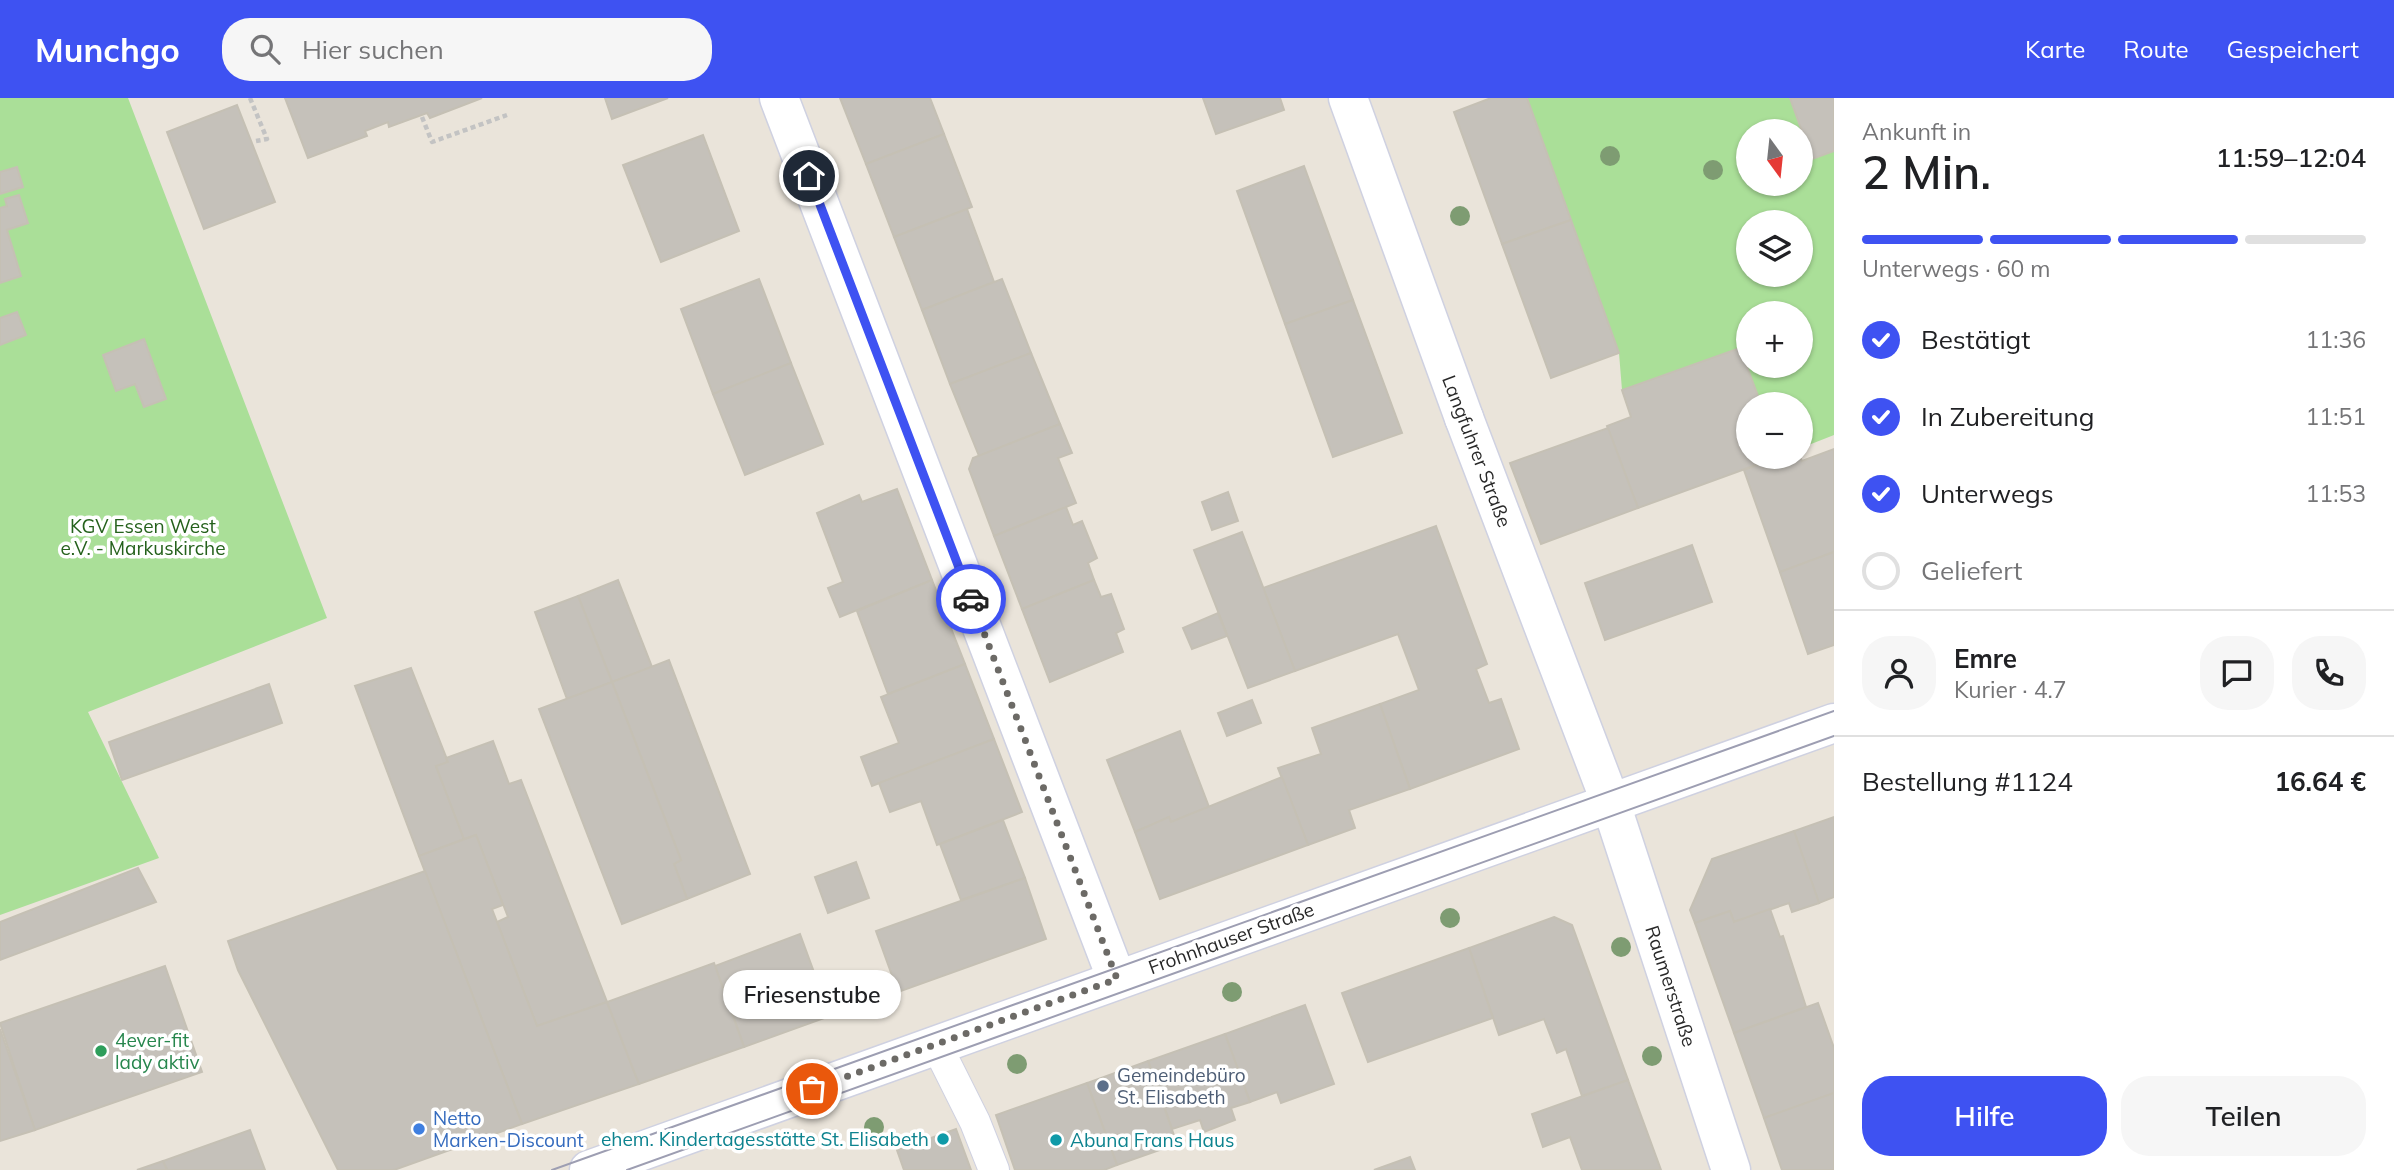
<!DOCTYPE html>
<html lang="de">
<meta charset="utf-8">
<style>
:root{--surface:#fff;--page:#f6f6f6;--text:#202124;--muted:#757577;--line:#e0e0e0;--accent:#3e52f2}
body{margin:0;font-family:Mulish,sans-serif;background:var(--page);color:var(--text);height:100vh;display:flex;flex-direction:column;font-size:26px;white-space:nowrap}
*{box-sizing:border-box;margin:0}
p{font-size:23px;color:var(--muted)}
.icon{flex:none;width:38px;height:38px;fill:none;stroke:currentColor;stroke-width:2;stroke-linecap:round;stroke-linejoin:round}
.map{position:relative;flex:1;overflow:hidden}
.side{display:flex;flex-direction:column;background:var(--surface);width:560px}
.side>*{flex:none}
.needle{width:46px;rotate:165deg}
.buttons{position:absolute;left:1736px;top:21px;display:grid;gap:14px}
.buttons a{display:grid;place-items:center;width:77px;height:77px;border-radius:50%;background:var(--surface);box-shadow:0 2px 5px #0004;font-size:35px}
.pin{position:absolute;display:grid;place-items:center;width:60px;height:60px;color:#fff;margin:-30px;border:4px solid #fff;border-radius:50%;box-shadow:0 2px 7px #0007}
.courier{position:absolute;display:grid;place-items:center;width:70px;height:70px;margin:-35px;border:5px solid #3e52f2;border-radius:50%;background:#fff;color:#222;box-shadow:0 2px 9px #0007}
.bubble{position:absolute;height:49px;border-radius:24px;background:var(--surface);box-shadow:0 2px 5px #0004;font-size:23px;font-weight:600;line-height:49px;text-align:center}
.head em{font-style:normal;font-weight:600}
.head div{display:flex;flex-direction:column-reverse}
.head{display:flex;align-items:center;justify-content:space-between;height:119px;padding:0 28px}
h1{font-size:46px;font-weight:600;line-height:52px}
.bar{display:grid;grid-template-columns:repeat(4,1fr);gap:10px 7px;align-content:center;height:84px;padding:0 28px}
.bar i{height:9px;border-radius:5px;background:var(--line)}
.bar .active{background:var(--accent)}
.bar p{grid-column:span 4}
.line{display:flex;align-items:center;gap:18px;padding:0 28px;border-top:2px solid var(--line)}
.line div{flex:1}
.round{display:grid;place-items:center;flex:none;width:74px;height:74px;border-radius:28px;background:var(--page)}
ol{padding:0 28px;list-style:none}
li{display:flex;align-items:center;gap:21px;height:77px}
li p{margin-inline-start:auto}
li .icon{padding:7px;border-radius:50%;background:var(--accent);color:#fff;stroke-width:4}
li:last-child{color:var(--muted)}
li i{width:38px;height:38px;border:4px solid var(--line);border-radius:50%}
.action{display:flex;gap:14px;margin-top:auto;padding:14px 28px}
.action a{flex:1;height:80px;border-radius:28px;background:var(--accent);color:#fff;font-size:28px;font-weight:600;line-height:80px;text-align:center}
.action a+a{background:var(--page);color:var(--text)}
header{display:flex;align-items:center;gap:42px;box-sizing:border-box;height:98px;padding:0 35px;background:var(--accent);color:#fff}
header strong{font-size:33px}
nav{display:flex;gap:38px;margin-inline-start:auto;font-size:24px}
.search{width:490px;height:63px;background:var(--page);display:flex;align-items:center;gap:18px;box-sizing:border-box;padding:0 24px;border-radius:28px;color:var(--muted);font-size:26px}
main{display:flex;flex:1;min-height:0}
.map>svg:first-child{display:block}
</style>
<header>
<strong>Munchgo</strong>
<div class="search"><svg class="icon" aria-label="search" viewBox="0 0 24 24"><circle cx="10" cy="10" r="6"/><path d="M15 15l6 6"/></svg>Hier suchen</div>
<nav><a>Karte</a><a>Route</a><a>Gespeichert</a></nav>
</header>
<main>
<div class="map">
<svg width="1834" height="1072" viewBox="0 0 1834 1072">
<rect width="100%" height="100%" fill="#eae4da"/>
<g fill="#aadf98" fill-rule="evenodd">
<polygon points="0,0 128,0 327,520 88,614 159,760 0,817"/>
<path d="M1527,0H1790L1812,61L1834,53V337L1801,350V306H1761L1740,250L1622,292L1619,255ZM1748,33H1801V86H1748ZM1748,124H1801V177H1748ZM1748,215H1801V268H1748Z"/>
</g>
<g fill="#c5c1ba" stroke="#c5c0b4" stroke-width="2">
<polygon points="285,0 482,0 430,20 427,15 389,29 388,24 365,33 367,38 308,60"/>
<polygon points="605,0 668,0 612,21"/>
<polygon points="840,0 930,0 944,36 866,66"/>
<polygon points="1203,0 1280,0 1284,12 1216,36"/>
<polygon points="1491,0 1527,0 1571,122 1502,146 1454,14"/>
<polygon points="1790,0 1834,0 1834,53 1812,61"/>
<polygon points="237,7 275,104 204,131 167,34"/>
<polygon points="944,36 972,109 894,139 866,66"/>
<polygon points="703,37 739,133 661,164 623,67"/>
<polygon points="1304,68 1353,202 1285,226 1237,93"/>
<polygon points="17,69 23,89 0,96 0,74"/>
<polygon points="19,97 28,125 7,132 21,178 0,185 0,110 7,108 5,101"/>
<polygon points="967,111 994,184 922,212 894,139"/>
<polygon points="1571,122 1619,255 1551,280 1502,146"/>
<polygon points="759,181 791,265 713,296 681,211"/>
<polygon points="1002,181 1031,255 950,286 922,212"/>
<polygon points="1353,202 1402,335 1333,359 1285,226"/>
<polygon points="17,214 26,237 0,247 0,220"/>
<polygon points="144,241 166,301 144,309 135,286 116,293 103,257"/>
<polygon points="1740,250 1761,306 1748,306 1748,359 1778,359 1638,410 1607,328 1631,319 1622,292"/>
<polygon points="1031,255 1060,326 979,358 950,286"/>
<polygon points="791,265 823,346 745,377 713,296"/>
<polygon points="1060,326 1072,355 1058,360 1076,405 994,438 969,371 973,360"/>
<polygon points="1608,330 1638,410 1541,446 1510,365"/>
<polygon points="1834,351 1834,454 1780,474 1744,372 1778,359 1800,359 1802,363"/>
<polygon points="897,391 932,482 840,519 828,490 843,484 817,415 859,397 862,404"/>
<polygon points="1228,394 1238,423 1212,432 1202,404"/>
<polygon points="1066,409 1073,427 1082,423 1097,460 1088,465 1094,482 1022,511 994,438"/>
<polygon points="1436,428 1487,566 1476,571 1489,605 1501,601 1519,651 1410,691 1380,606 1419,592 1398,536 1295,573 1263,490"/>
<polygon points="1242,434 1295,573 1248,590 1194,452"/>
<polygon points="1692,447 1712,504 1605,542 1585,485"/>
<polygon points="1834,454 1834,547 1808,556 1780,474"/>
<polygon points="618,482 652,569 612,584 578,498"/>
<polygon points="932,482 965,566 888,596 857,513"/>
<polygon points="1094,482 1101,499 1111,496 1124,531 1116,535 1123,554 1050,584 1022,511"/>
<polygon points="578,498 612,584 567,601 535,514"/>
<polygon points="1218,515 1227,538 1192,551 1183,530"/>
<polygon points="669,562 750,776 687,801 674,766 681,762 612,584"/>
<polygon points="965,566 994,641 872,688 861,659 899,645 881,599"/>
<polygon points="411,570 448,664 436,668 464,741 419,758 355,588"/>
<polygon points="612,584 681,762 674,766 687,801 622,826 539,611"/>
<polygon points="269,586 282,625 122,682 109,644"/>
<polygon points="1252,602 1261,625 1227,638 1218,615"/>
<polygon points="1380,606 1410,691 1349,712 1355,730 1308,747 1278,670 1321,656 1312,630"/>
<polygon points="1180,633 1209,709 1171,724 1169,719 1135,734 1107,662"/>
<polygon points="994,641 1022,714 937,747 921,703 890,714 879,685"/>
<polygon points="493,643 509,686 521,682 607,904 537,928 497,824 508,819 476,737 464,741 436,668 448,664 446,660"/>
<polygon points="1282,679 1308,747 1160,801 1135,734 1169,719 1171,724"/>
<polygon points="1834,719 1834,799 1819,805 1794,733"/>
<polygon points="1003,722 1025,780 961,802 940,746"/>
<polygon points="1794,733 1819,805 1792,814 1789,805 1734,824 1730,813 1695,825 1690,812 1712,761"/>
<polygon points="476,737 503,807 492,811 537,928 607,904 639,986 522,1026 419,758"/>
<polygon points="856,764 869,800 828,815 815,779"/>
<polygon points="138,770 156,804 0,862 0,824"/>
<polygon points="425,773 522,1026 394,1072 338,1072 238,872 228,843"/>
<polygon points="1025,780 1046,841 898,894 876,833"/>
<polygon points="1770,811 1780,839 1783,838 1806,909 1734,935 1695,825 1730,813 1734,824"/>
<polygon points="1554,819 1572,827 1628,982 1582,998 1566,951 1557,955 1544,921 1499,937 1469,850"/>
<polygon points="800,836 830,918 744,949 715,868"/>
<polygon points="1469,850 1493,920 1368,964 1342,895"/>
<polygon points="714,865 744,949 639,986 607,904"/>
<polygon points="165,868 202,974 35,1032 0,925"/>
<polygon points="1818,905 1834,950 1834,995 1764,1020 1734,935"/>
<polygon points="1305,907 1334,986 1281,1005 1277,994 1250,1004 1225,936"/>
<polygon points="0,931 35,1032 0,1043"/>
<polygon points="1225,936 1250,1004 1231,1010 1235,1022 1204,1034 1200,1022 1172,1031 1148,963"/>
<polygon points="1148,963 1177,1046 1117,1067 1087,985"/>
<polygon points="1628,982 1661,1072 1582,1072 1570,1039 1543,1049 1532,1016"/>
<polygon points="1087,985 1117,1067 1104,1072 1015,1072 996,1017"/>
<polygon points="1834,995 1834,1072 1782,1072 1764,1020"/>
<polygon points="956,1031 971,1072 904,1072 897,1052"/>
<polygon points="250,1032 265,1072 167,1072 163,1063"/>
<polygon points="1410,1059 1415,1072 1374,1072"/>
<polygon points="163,1063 167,1072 137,1072"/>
</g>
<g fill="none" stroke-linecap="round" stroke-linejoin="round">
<defs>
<polyline id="service" points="936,946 975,1024 994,1072"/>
<polyline id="pedestrian" points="1464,320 1610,703"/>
<g id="minor">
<polyline points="779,0 1117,882"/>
<polyline points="1348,0 1464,320"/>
<polyline points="1610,703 1731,1072"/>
</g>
<polyline id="secondary" points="589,1072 1834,625"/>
</defs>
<use href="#service" stroke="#cfd1e1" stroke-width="32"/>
<use href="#pedestrian" stroke="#cfd1e1" stroke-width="41"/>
<use href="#minor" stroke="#cfd1e1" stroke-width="41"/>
<use href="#secondary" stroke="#cfd1e1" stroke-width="41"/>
<g stroke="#c3c3c3" stroke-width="4.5" stroke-dasharray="5 3.5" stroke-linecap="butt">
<polyline points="250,0 267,41 256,43"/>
<polyline points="422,19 432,44 507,17"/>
</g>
<use href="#service" stroke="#fff" stroke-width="30"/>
<use href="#pedestrian" stroke="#fff" stroke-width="38"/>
<use href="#minor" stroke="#fff" stroke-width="38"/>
<use href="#secondary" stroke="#fff" stroke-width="38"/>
<g stroke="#9d9eb2" stroke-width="2">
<polyline points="552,1072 1834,613"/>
<polyline points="627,1072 1834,638"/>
</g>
</g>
<g fill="#7e9c72">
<circle cx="1610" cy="58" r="10"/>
<circle cx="1713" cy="72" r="10"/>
<circle cx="1460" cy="118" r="10"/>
<circle cx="1450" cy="820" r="10"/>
<circle cx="1621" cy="849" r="10"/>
<circle cx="1232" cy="894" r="10"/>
<circle cx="1652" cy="958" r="10"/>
<circle cx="1017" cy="966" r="10"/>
<circle cx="874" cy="1029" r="10"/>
</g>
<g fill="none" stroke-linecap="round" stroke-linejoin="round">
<polyline stroke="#6c6a66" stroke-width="7" stroke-dasharray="0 12.6" points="812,991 1117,881 971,501"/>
<polyline stroke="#3e52f2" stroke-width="9" points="809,78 971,501"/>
</g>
<circle fill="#2e9e5b" stroke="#fff" stroke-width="2.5" cx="101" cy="953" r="7"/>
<circle fill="#5c6f8a" stroke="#fff" stroke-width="2.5" cx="1103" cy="988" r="7"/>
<circle fill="#3f7fe0" stroke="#fff" stroke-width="2.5" cx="419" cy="1031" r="7"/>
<g fill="#0f9aa8" stroke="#fff" stroke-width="2.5">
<circle cx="943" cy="1041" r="7"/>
<circle cx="1056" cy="1042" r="7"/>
</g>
<g text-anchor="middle" stroke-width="7" stroke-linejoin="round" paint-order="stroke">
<g font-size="19" fill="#282828" stroke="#fff">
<text transform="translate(1477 353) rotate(69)" y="7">Langfuhrer Straße</text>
<text transform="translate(1231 840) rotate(-20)" y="7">Frohnhauser Straße</text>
<text transform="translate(1671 888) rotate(72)" y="7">Raumerstraße</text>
</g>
<g font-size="19" fill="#25611c" stroke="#fff">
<text x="143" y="435">KGV Essen West<tspan x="143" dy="22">e.V. - Markuskirche</tspan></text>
</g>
<g font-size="19" fill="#27864d" stroke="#fff" text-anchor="start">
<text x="115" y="949">4ever-fit<tspan x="115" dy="22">lady aktiv</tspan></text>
</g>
<g font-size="19" fill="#4e5e75" stroke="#fff" text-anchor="start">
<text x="1117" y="984">Gemeindebüro<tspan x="1117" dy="22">St. Elisabeth</tspan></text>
</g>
<g font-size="19" fill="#366cbe" stroke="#fff" text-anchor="start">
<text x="433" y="1027">Netto<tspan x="433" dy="22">Marken-Discount</tspan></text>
</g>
<g font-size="19" fill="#0d838f" stroke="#fff" text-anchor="end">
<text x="929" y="1048">ehem. Kindertagesstätte St. Elisabeth</text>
<text x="1070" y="1049" text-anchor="start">Abuna Frans Haus</text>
</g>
</g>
</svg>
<div class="buttons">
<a><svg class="needle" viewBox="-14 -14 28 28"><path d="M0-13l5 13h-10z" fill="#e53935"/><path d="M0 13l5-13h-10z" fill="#757577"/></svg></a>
<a><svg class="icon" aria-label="layers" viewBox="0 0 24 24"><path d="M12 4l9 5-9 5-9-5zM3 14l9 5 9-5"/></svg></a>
<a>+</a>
<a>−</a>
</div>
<div class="pin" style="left:812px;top:991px;background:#ea580c"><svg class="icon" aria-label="bag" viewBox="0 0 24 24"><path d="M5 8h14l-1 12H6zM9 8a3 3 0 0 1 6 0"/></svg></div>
<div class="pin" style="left:809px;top:78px;background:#1f2937"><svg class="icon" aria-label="home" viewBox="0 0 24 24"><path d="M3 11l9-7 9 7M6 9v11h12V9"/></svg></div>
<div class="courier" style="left:971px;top:501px"><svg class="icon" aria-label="car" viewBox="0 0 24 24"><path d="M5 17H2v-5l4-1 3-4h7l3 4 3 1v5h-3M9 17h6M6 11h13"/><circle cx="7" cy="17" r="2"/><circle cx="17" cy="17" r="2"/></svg></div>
<div class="bubble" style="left:723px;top:872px;width:178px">Friesenstube</div>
</div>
<section class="side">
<div class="head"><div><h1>2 Min.</h1><p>Ankunft in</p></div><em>11:59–12:04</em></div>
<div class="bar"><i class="active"></i><i class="active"></i><i class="active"></i><i></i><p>Unterwegs · 60 m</p></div>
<ol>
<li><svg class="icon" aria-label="check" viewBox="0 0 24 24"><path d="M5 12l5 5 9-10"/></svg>Bestätigt<p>11:36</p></li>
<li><svg class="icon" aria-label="check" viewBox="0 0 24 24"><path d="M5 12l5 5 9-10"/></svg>In Zubereitung<p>11:51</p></li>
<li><svg class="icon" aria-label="check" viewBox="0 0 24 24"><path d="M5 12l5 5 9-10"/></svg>Unterwegs<p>11:53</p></li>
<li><i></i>Geliefert</li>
</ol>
<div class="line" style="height:126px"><a class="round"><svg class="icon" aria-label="person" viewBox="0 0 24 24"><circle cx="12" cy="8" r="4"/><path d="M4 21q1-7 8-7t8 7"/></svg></a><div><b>Emre</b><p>Kurier · 4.7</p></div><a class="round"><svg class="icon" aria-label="chat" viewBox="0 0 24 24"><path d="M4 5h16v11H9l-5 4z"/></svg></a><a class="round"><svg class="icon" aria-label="phone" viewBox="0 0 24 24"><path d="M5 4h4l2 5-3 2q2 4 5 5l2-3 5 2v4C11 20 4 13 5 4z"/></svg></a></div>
<div class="line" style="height:91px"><div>Bestellung #1124</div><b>16.64 €</b></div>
<div class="action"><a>Hilfe</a><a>Teilen</a></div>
</section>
</main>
